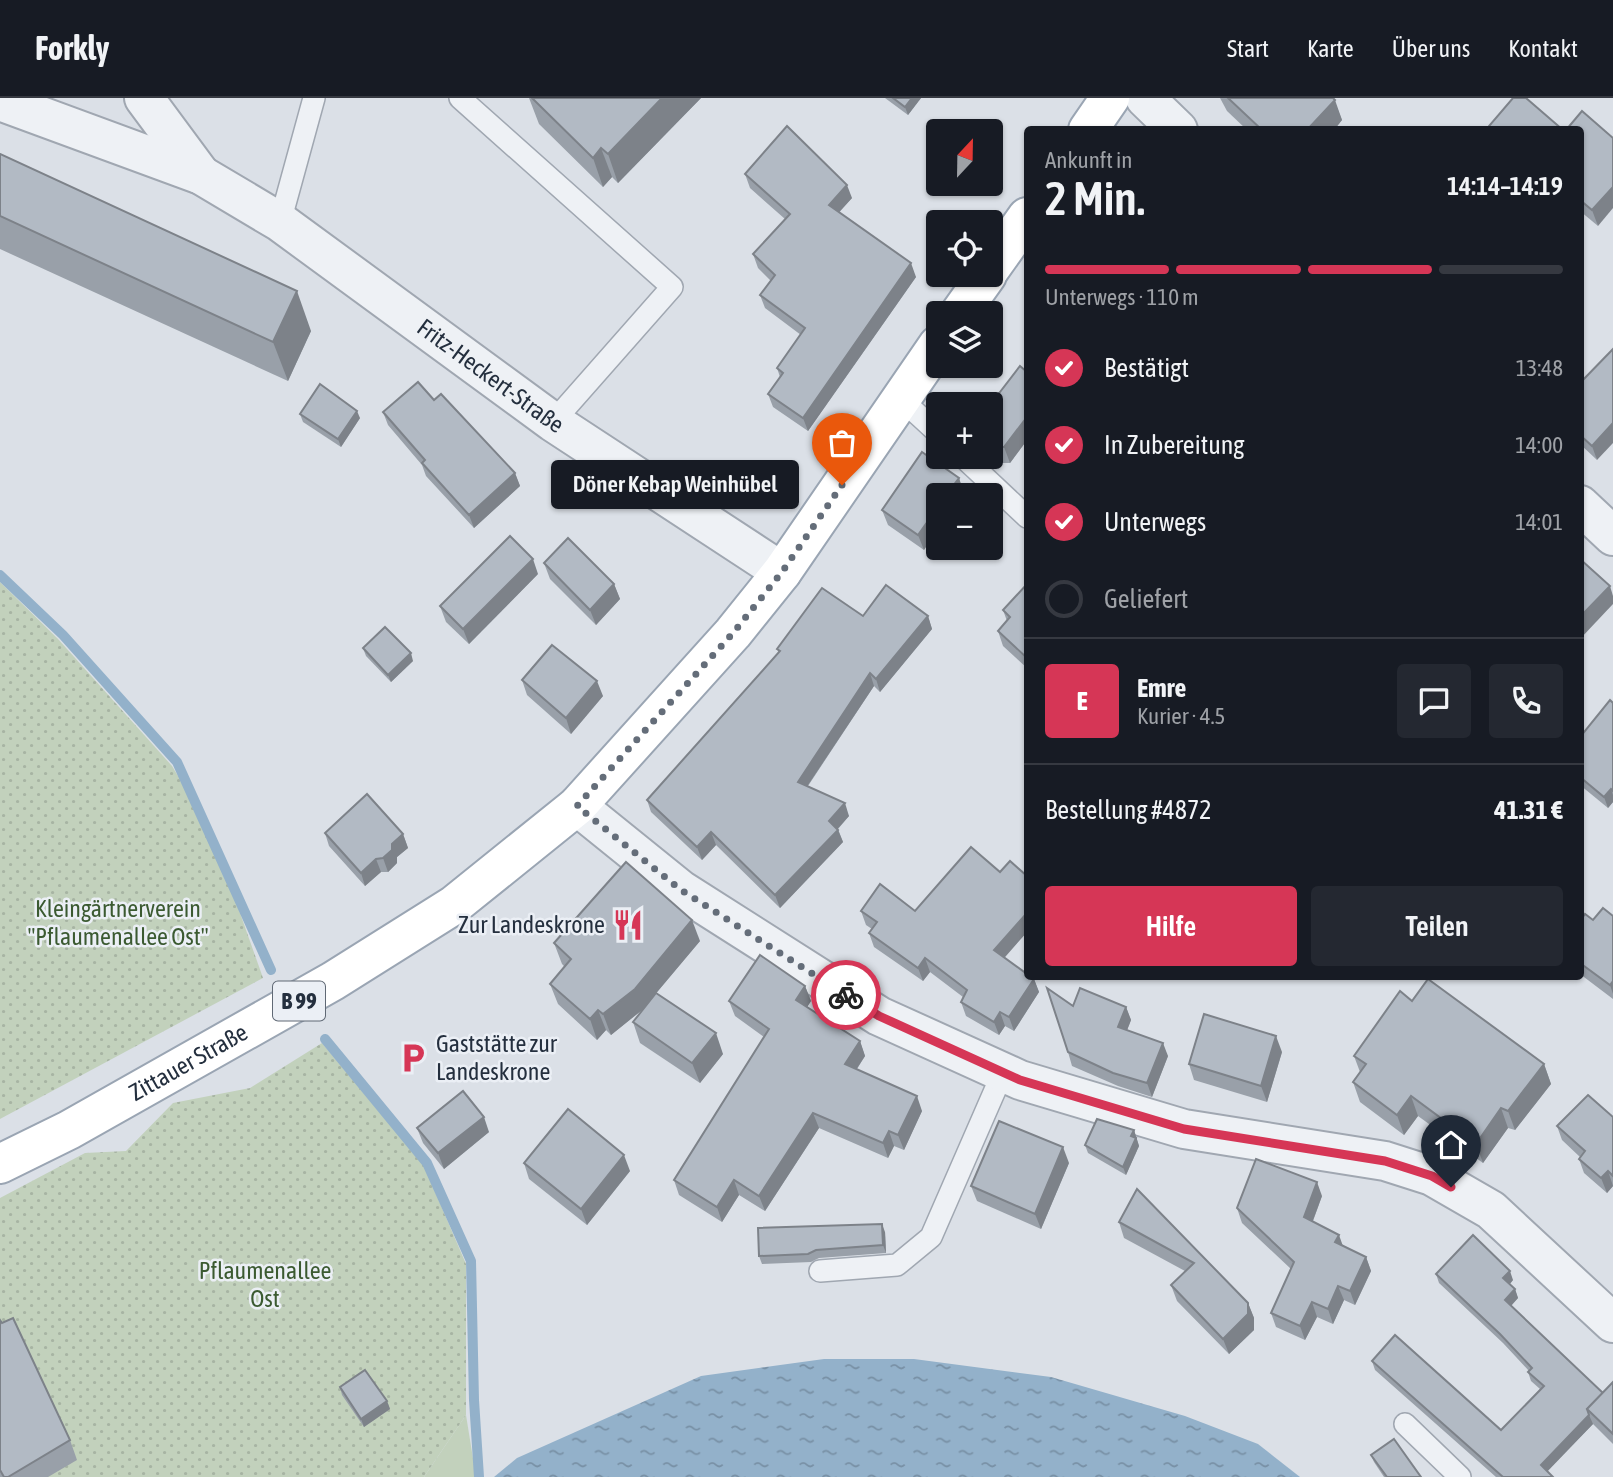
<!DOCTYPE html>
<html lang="de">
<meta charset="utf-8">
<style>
:root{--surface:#171b24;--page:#242831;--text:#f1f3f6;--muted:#9ea1a6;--line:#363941;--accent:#d63656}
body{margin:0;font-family:"Asap Condensed",sans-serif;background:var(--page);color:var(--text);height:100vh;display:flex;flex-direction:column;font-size:26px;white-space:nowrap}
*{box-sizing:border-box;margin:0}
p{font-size:23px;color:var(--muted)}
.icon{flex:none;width:38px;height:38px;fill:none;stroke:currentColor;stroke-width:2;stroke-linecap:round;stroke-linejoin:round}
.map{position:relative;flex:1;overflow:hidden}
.panel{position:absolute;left:1024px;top:28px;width:560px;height:854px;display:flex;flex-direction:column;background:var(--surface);border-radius:7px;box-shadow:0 2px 5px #0004}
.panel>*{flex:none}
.needle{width:46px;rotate:22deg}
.controls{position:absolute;left:926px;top:21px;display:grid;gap:14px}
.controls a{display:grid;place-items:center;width:77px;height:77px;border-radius:7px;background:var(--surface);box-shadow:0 2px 5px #0004;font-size:35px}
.pin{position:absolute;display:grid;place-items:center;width:60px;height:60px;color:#fff;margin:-72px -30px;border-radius:50% 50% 50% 0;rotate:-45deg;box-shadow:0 0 7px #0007}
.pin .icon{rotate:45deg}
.courier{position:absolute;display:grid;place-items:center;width:70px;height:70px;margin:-35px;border:5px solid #d63656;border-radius:50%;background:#fff;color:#222;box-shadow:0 2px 9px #0007}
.bubble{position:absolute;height:49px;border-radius:7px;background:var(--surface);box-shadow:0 2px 5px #0004;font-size:23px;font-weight:600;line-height:49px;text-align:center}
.summary em{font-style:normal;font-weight:600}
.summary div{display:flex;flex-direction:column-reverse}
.summary{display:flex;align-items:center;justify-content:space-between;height:119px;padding:0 21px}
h1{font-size:46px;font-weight:600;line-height:52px}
.bar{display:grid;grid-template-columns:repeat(4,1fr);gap:10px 7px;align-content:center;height:84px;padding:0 21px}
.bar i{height:9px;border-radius:5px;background:var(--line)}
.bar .selected{background:var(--accent)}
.bar p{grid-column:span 4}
.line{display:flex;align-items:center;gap:18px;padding:0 21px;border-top:2px solid var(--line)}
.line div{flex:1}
.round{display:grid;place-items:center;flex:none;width:74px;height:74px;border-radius:7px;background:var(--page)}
ol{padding:0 21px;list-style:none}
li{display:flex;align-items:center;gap:21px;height:77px}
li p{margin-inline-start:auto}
li .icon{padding:7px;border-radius:50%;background:var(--accent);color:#fff;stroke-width:4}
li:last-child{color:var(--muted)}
li i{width:38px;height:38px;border:4px solid var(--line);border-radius:50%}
.primary-button{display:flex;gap:14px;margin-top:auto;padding:14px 21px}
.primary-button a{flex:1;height:80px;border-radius:7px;background:var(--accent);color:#fff;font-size:28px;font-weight:600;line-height:80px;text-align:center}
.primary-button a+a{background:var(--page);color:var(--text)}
header{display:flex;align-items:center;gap:42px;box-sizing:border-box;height:98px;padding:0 35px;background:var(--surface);border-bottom:2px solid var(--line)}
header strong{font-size:33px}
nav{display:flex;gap:38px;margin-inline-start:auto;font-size:24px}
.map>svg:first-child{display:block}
</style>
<header>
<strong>Forkly</strong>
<nav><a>Start</a><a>Karte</a><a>Über uns</a><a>Kontakt</a></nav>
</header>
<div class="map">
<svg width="1613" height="1379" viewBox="0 0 1613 1379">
<defs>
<pattern id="garden-dots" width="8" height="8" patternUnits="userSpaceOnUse" patternTransform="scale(1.75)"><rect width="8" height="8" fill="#c2d1bc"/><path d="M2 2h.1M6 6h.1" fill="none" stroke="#a7b4a3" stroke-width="1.8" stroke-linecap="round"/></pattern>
<pattern id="water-ripples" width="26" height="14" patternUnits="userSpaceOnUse" patternTransform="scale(1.75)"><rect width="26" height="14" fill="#93b1ca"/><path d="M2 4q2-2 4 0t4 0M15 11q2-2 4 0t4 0" fill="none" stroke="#7890a5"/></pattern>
</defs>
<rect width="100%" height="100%" fill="#dbe0e7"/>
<polygon fill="#c2d1bc" points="466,1317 476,1379 424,1379"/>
<g fill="url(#garden-dots)">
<polygon points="0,484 58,541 172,668 211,733 263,880 0,1021"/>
<polygon points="322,945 424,1068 466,1166 466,1317 424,1379 0,1379 0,1100 85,1055 126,1053 173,1005 250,990"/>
</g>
<polygon fill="url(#water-ripples)" points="824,1261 914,1261 1051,1279 1185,1318 1258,1346 1300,1379 494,1379 517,1360 701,1278"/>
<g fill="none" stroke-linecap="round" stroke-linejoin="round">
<g stroke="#93b1ca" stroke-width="10">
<polyline points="0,477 63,537 177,664 271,872"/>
<polyline points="325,941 427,1065 471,1163 474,1302 479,1379"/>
</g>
<defs>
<g id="service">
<polyline points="460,0 672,189 553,324"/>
<polyline points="280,124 314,0"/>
<polyline points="901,301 938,335"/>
<polyline points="963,359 1027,419"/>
<polyline points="820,1173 897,1167 931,1139 1003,974"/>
<polyline points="1405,1326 1460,1379"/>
</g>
<g id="minor">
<polyline points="144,0 201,77"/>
<polyline points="1145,0 1178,32"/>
<path id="s1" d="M0,3L201,77L280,124L553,324L782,474"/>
<polyline points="1580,407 1613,438"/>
<polyline points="577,708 681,792 879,918 1020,982 1184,1031 1385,1063 1432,1078 1491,1112 1613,1225"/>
</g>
<g id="primary">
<polyline points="1088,32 1110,0"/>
<polyline points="990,171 1027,119"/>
<polyline points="960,215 987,177"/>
<path id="s2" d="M0,1066L69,1032L333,883L454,807L577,708L733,535L782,474L938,247"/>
</g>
</defs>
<use href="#service" stroke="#a0a7b1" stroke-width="24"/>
<use href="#minor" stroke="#a0a7b1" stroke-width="42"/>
<use href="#primary" stroke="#9aa5b3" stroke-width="42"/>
<use href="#service" stroke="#eef1f5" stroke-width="21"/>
<use href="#minor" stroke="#eef1f5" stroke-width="38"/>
<use href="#primary" stroke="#fff" stroke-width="38"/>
</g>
<g fill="#99a0a9">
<polygon points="529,0 701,0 618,85 612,79 603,89 539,26"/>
<polygon points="885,0 921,0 908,17"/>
<polygon points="1220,0 1333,0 1342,22 1334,32 1247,32 1227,13"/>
<polygon points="1580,32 1598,128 1580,113"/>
<polygon points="0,56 311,233 288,283 0,151"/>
<polygon points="745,76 852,100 839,114 916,179 808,333 773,309 768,296 780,279 777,270 801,237 765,210 760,197 771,183 758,170 753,156 785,121 750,90"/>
<polygon points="1027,274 1027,342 1010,365 998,365 990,359 990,307"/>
<polygon points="1580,285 1597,362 1580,346"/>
<polygon points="434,302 515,375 520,388 474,430 426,378 422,367 388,327 383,314"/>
<polygon points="300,316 360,320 341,349 303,324"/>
<polygon points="959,380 964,396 963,397 938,397 924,452 888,427 882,412"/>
<polygon points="544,465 614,486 620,501 596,527 550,481"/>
<polygon points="538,476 469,546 446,524 440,508"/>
<polygon points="1027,486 1027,570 1003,548 998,533 1007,523 1003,512"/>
<polygon points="863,518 928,518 932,531 880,594 874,588 808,688 849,718 838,731 843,744 780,810 716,747 702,762 651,714 647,702 779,555 777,551"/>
<polygon points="363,550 413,563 391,584 366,558"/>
<polygon points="522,582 603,598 571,636 527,597"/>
<polygon points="1613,605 1613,704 1608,710 1580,687 1580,639"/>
<polygon points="325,735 403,736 408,750 397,759 397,765 388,774 381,774 365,788 329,748"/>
<polygon points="1000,774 1027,778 1027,834 1004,859 1034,881 1039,894 1014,933 1005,928 999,937 966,918 961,904 963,899 930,874 923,883 874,849 869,835 872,831 866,827 861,813 915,813"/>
<polygon points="1613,818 1613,901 1580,876 1580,823 1593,822"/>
<polygon points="700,843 642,912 611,937 606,932 597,942 558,906 550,886 565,869 562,866 554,845"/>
<polygon points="805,888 811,903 807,909 860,943 865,958 857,971 922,1013 904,1052 894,1048 888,1060 819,1030 765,1113 739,1097 722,1124 679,1097 674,1082 764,939 735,918 729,903"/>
<polygon points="1412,903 1544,966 1551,986 1515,1032 1508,1030 1483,1065 1418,1018 1404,1037 1360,1004 1353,984 1360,974 1354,958"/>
<polygon points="1073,908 1126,909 1131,922 1127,932 1168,958 1152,999 1118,988 1072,968 1068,954"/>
<polygon points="633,924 723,956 700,985 640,945"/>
<polygon points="1282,954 1267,1004 1194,982 1189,966"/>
<polygon points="1613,1019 1613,1088 1607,1095 1584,1075 1579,1061 1580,1059 1562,1042 1557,1028"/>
<polygon points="417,1030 489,1034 444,1071 423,1045"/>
<polygon points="1134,1032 1139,1048 1126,1077 1088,1055 1085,1047"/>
<polygon points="524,1065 630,1073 587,1127 529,1081"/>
<polygon points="1069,1065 1041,1131 977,1103 971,1088"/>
<polygon points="1137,1091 1248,1205 1254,1220 1254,1232 1229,1256 1177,1203 1171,1187 1185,1173 1124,1140 1119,1124"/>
<polygon points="1322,1098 1313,1123 1342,1147 1366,1159 1371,1173 1355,1207 1344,1202 1333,1226 1317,1219 1305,1242 1276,1229 1271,1215 1291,1171 1242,1125 1237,1110"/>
<polygon points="885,1134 886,1155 819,1160 811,1164 762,1166 759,1158"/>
<polygon points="1436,1176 1513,1182 1510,1186 1515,1191 1518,1200 1511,1208 1603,1295 1613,1284 1613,1346 1593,1326 1547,1373 1553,1379 1496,1379 1375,1272 1372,1263 1501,1332 1540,1291 1531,1283 1528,1274 1529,1273 1503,1245 1439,1185"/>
<polygon points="0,1222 70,1342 77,1362 48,1379 0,1379"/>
<polygon points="340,1289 387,1303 390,1311 364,1329 342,1297"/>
<polygon points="1371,1357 1421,1379 1384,1379 1374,1364"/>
</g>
<g fill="#7d8289">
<polygon points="662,0 701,0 618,85 608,56"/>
<polygon points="912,0 921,0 908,17 905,9"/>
<polygon points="1335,2 1342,22 1334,32 1307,32"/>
<polygon points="601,50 612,79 603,89 593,60"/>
<polygon points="847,87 852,100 834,120 829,107"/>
<polygon points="1613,89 1613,110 1598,128 1592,112"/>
<polygon points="911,165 916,179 808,333 803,320"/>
<polygon points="297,193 311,233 288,283 273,244"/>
<polygon points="357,313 360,320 341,349 338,341"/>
<polygon points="1027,319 1027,342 1010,365 1004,349"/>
<polygon points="1613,325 1613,345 1597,362 1592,348"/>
<polygon points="515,375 520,388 474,430 469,417"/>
<polygon points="959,380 964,396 963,397 946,397"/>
<polygon points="938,409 938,432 924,452 918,437"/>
<polygon points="533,461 538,476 469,546 463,531"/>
<polygon points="614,486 620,501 596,527 590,512"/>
<polygon points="1610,488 1613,498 1613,506 1580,541 1580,519"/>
<polygon points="928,518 932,531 880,594 876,581"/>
<polygon points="411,555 413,563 391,584 388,577"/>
<polygon points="870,575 874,588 802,696 798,684"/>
<polygon points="597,583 603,598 571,636 566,620"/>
<polygon points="1611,691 1613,697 1613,704 1608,710 1604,699"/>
<polygon points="845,705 849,718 833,736 829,723"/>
<polygon points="838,732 843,744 780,810 775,797"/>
<polygon points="711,734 716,747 702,762 697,749"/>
<polygon points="403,736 408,750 397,759 397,765 388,774 383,760 392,746"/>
<polygon points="376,761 381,774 365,788 361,775"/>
<polygon points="1027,815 1027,834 999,866 994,852"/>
<polygon points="692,822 700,843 642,912 611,937 603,916"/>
<polygon points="925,860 930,874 923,883 918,870"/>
<polygon points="1034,881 1039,894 1014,933 1009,919"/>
<polygon points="1613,883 1613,896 1610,887"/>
<polygon points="805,888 811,903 802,917 796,902"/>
<polygon points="1126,909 1131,922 1123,943 1118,929"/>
<polygon points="598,912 606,932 597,942 590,921"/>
<polygon points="1000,914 1005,928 999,937 994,924"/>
<polygon points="716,935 723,956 700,985 692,965"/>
<polygon points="1276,938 1282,954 1267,1004 1261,988"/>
<polygon points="860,943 865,958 850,981 845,966"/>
<polygon points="1163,945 1168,958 1152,999 1147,985"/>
<polygon points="1544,966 1551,986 1515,1032 1508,1013"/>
<polygon points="917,998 922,1013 904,1052 898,1037"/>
<polygon points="1411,998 1418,1018 1404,1037 1397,1017"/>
<polygon points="1501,1010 1508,1030 1483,1065 1476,1046"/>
<polygon points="813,1015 819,1030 765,1113 759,1098"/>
<polygon points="484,1019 489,1034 444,1071 438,1055"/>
<polygon points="1134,1032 1139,1048 1126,1077 1123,1069"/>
<polygon points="889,1033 894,1048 888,1060 883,1045"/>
<polygon points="1063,1049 1069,1065 1041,1131 1035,1116"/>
<polygon points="624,1057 630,1073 587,1127 581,1111"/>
<polygon points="1608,1073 1613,1088 1607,1095 1601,1080"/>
<polygon points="734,1082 739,1097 722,1124 717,1109"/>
<polygon points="1317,1084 1322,1098 1309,1133 1304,1119"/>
<polygon points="882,1126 885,1134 886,1155 883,1147"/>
<polygon points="1339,1137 1344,1151 1335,1144"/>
<polygon points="1366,1159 1371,1173 1355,1207 1350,1193"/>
<polygon points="1510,1173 1513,1182 1507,1189 1503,1180"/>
<polygon points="1338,1188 1344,1202 1333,1226 1328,1211"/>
<polygon points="1515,1191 1518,1200 1508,1211 1505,1202"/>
<polygon points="1312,1204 1317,1219 1305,1242 1300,1228"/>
<polygon points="1248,1205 1254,1220 1254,1232 1229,1256 1223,1241"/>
<polygon points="387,1303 390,1311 364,1329 361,1321"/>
<polygon points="1589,1317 1593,1326 1544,1377 1541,1367"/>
</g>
<g fill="#b2bac4" stroke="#7d8289" stroke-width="2">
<polygon points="532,0 662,0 608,56 601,50 593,60"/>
<polygon points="893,0 912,0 905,9"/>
<polygon points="1228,0 1333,0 1335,2 1307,32 1262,32"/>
<polygon points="1513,0 1526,0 1563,32 1494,32 1489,28"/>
<polygon points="1582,13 1613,40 1613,89 1592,112 1580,102 1580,32 1566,32"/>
<polygon points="787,28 847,87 829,107 911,165 803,320 768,296 783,275 777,270 805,230 760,197 775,177 753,156 790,116 745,76"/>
<polygon points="0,56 297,193 273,244 0,118"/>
<polygon points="1613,251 1613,325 1592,348 1580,337 1580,285"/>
<polygon points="1020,268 1027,274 1027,319 1004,349 993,349 990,348 990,307"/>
<polygon points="418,284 434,302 441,296 515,375 469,417 422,365 425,362 383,314"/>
<polygon points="320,286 357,313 338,341 300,316"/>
<polygon points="922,354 959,380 946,397 938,397 938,409 918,437 882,412"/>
<polygon points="510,438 533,461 463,531 440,508"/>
<polygon points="568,440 614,486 590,512 544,465"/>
<polygon points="1580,461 1610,488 1580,519"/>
<polygon points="1027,486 1027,560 998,533 1010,519 1003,512"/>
<polygon points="886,487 928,518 876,581 870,575 798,684 845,705 829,723 838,732 775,797 711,734 697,749 647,702 780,553 777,551 822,490 863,518"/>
<polygon points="385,529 411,555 388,577 363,550"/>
<polygon points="552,547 597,583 566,620 522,582"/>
<polygon points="1610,602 1613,605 1613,693 1611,691 1604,699 1580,679 1580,639"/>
<polygon points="367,696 403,736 392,746 392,752 383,760 376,761 361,775 325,735"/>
<polygon points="971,749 1000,774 1010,763 1027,778 1027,815 994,852 1027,876 1027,878 1031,878 1034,881 1009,919 1000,914 994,924 961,904 967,892 925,860 918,870 869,835 877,824 861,813 880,786 915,813"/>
<polygon points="626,764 692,822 635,891 603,916 598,912 590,921 550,886 571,861 554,845"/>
<polygon points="1603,810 1613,818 1613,883 1610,887 1580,865 1580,823 1585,816 1593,822"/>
<polygon points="760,857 805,888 796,902 860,943 845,966 917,998 898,1037 889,1033 883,1045 813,1015 759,1098 734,1082 717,1109 674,1082 769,931 729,903"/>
<polygon points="1428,881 1544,966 1508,1013 1501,1010 1476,1046 1411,998 1397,1017 1353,984 1366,966 1354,958 1400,893 1412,903"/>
<polygon points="1047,890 1073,908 1080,890 1126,909 1118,929 1163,945 1147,985 1113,975 1068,954"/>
<polygon points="656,895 716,935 692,965 633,924"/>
<polygon points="1204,916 1276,938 1261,988 1189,966"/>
<polygon points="463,993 484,1019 438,1055 417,1030"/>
<polygon points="1588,997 1613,1019 1613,1078 1608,1073 1601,1080 1579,1061 1585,1053 1557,1028"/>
<polygon points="568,1011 624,1057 581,1111 524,1065"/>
<polygon points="1097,1021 1134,1032 1131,1038 1136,1040 1123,1069 1085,1047"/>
<polygon points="999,1023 1063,1049 1035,1116 971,1088"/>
<polygon points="1256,1061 1317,1084 1304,1119 1339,1137 1335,1144 1366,1159 1350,1193 1338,1188 1328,1211 1312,1204 1300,1228 1271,1215 1294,1164 1237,1110"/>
<polygon points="1137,1091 1248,1205 1248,1216 1223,1241 1171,1187 1194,1165 1119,1124"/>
<polygon points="882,1126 883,1147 816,1152 808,1156 759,1158 758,1130"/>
<polygon points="1473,1137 1510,1173 1503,1180 1515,1191 1505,1202 1603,1295 1587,1311 1589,1317 1541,1367 1553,1379 1503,1379 1372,1263 1395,1237 1501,1332 1544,1288 1528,1274 1532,1270 1500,1236 1436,1176"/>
<polygon points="13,1220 70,1342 8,1379 4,1379 0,1372 0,1222 2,1225"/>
<polygon points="365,1272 387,1303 361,1321 340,1289"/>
<polygon points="1613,1284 1613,1336 1587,1311"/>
<polygon points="1394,1341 1421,1379 1387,1379 1371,1357"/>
</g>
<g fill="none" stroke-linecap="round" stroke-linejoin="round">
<polyline stroke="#646d79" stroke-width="7" stroke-dasharray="0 12.6" points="842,387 782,474 733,535 577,708 681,792 846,897"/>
<polyline stroke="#d63656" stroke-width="9" points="846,897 879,918 1020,982 1184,1031 1385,1063 1432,1078 1451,1089"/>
</g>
<defs>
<symbol id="restaurant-bare" viewBox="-9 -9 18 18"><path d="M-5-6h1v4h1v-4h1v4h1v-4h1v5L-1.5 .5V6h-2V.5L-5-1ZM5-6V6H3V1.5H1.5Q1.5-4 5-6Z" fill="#d63656" stroke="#ebeff5" stroke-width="2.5" paint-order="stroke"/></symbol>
<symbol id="parking-bare" viewBox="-9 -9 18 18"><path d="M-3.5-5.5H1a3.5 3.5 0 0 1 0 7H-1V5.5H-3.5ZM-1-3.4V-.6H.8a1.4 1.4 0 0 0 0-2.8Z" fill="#d63656" stroke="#ebeff5" stroke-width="2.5" paint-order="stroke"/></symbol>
</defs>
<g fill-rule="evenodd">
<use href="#restaurant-bare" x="606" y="805" width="44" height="44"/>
<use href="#parking-bare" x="391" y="938" width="44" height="44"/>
</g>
<g text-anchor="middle" stroke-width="5" stroke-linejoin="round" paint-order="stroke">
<rect fill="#ebeff5" stroke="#606975" stroke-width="2" x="273" y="883.5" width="52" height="39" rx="5"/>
<g font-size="23" font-weight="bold" fill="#242f3e">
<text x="299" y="911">B 99</text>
</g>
<g font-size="24" fill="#242f3e" stroke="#ebeff5">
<text dy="8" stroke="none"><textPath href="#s1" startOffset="567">Fritz-Heckert-Straße</textPath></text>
<text dy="8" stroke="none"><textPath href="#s2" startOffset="214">Zittauer Straße</textPath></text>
</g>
<g font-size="24" fill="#3b5a31" stroke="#ebeff5">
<text x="118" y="819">Kleingärtnerverein<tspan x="118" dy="28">"Pflaumenallee Ost"</tspan></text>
<text x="265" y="1181">Pflaumenallee<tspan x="265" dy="28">Ost</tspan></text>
</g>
<g font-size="24" fill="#242f3e" stroke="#ebeff5" text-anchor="end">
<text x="605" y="835">Zur Landeskrone</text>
<text x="436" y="954" text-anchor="start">Gaststätte zur<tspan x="436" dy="28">Landeskrone</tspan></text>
</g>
</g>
</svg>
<div class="controls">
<a><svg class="needle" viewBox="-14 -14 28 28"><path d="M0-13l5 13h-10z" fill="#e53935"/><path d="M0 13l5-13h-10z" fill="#9ea1a6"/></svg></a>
<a><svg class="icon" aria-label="locate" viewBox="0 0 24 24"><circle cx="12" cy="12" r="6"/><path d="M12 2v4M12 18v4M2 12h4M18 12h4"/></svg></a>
<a><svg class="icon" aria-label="layers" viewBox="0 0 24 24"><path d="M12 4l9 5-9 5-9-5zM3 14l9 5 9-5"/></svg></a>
<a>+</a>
<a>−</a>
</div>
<div class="pin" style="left:842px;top:387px;background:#ea580c"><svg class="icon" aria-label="bag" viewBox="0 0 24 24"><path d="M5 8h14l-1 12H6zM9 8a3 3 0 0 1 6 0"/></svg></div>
<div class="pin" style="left:1451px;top:1089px;background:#1f2937"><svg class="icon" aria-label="home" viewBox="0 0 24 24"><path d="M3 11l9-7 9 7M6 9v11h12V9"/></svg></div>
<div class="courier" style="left:846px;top:897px"><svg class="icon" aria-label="bike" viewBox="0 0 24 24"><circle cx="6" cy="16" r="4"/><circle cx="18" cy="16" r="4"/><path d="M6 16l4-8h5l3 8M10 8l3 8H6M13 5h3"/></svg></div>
<div class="bubble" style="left:551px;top:362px;width:248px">Döner Kebap Weinhübel</div>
<section class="panel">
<div class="summary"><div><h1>2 Min.</h1><p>Ankunft in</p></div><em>14:14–14:19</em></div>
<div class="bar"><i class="selected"></i><i class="selected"></i><i class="selected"></i><i></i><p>Unterwegs · 110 m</p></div>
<ol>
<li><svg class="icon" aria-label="check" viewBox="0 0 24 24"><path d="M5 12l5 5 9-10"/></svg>Bestätigt<p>13:48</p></li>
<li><svg class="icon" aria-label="check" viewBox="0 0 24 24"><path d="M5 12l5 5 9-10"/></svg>In Zubereitung<p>14:00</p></li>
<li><svg class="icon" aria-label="check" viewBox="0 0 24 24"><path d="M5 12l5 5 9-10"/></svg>Unterwegs<p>14:01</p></li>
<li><i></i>Geliefert</li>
</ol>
<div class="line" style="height:126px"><b class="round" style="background:var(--accent);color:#fff">E</b><div><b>Emre</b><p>Kurier · 4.5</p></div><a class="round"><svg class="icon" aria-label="chat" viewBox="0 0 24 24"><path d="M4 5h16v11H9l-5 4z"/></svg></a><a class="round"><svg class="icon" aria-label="phone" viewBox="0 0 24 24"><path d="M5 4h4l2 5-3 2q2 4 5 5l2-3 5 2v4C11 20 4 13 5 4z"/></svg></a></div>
<div class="line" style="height:91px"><div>Bestellung #4872</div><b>41.31 €</b></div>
<div class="primary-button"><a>Hilfe</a><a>Teilen</a></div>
</section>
</div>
